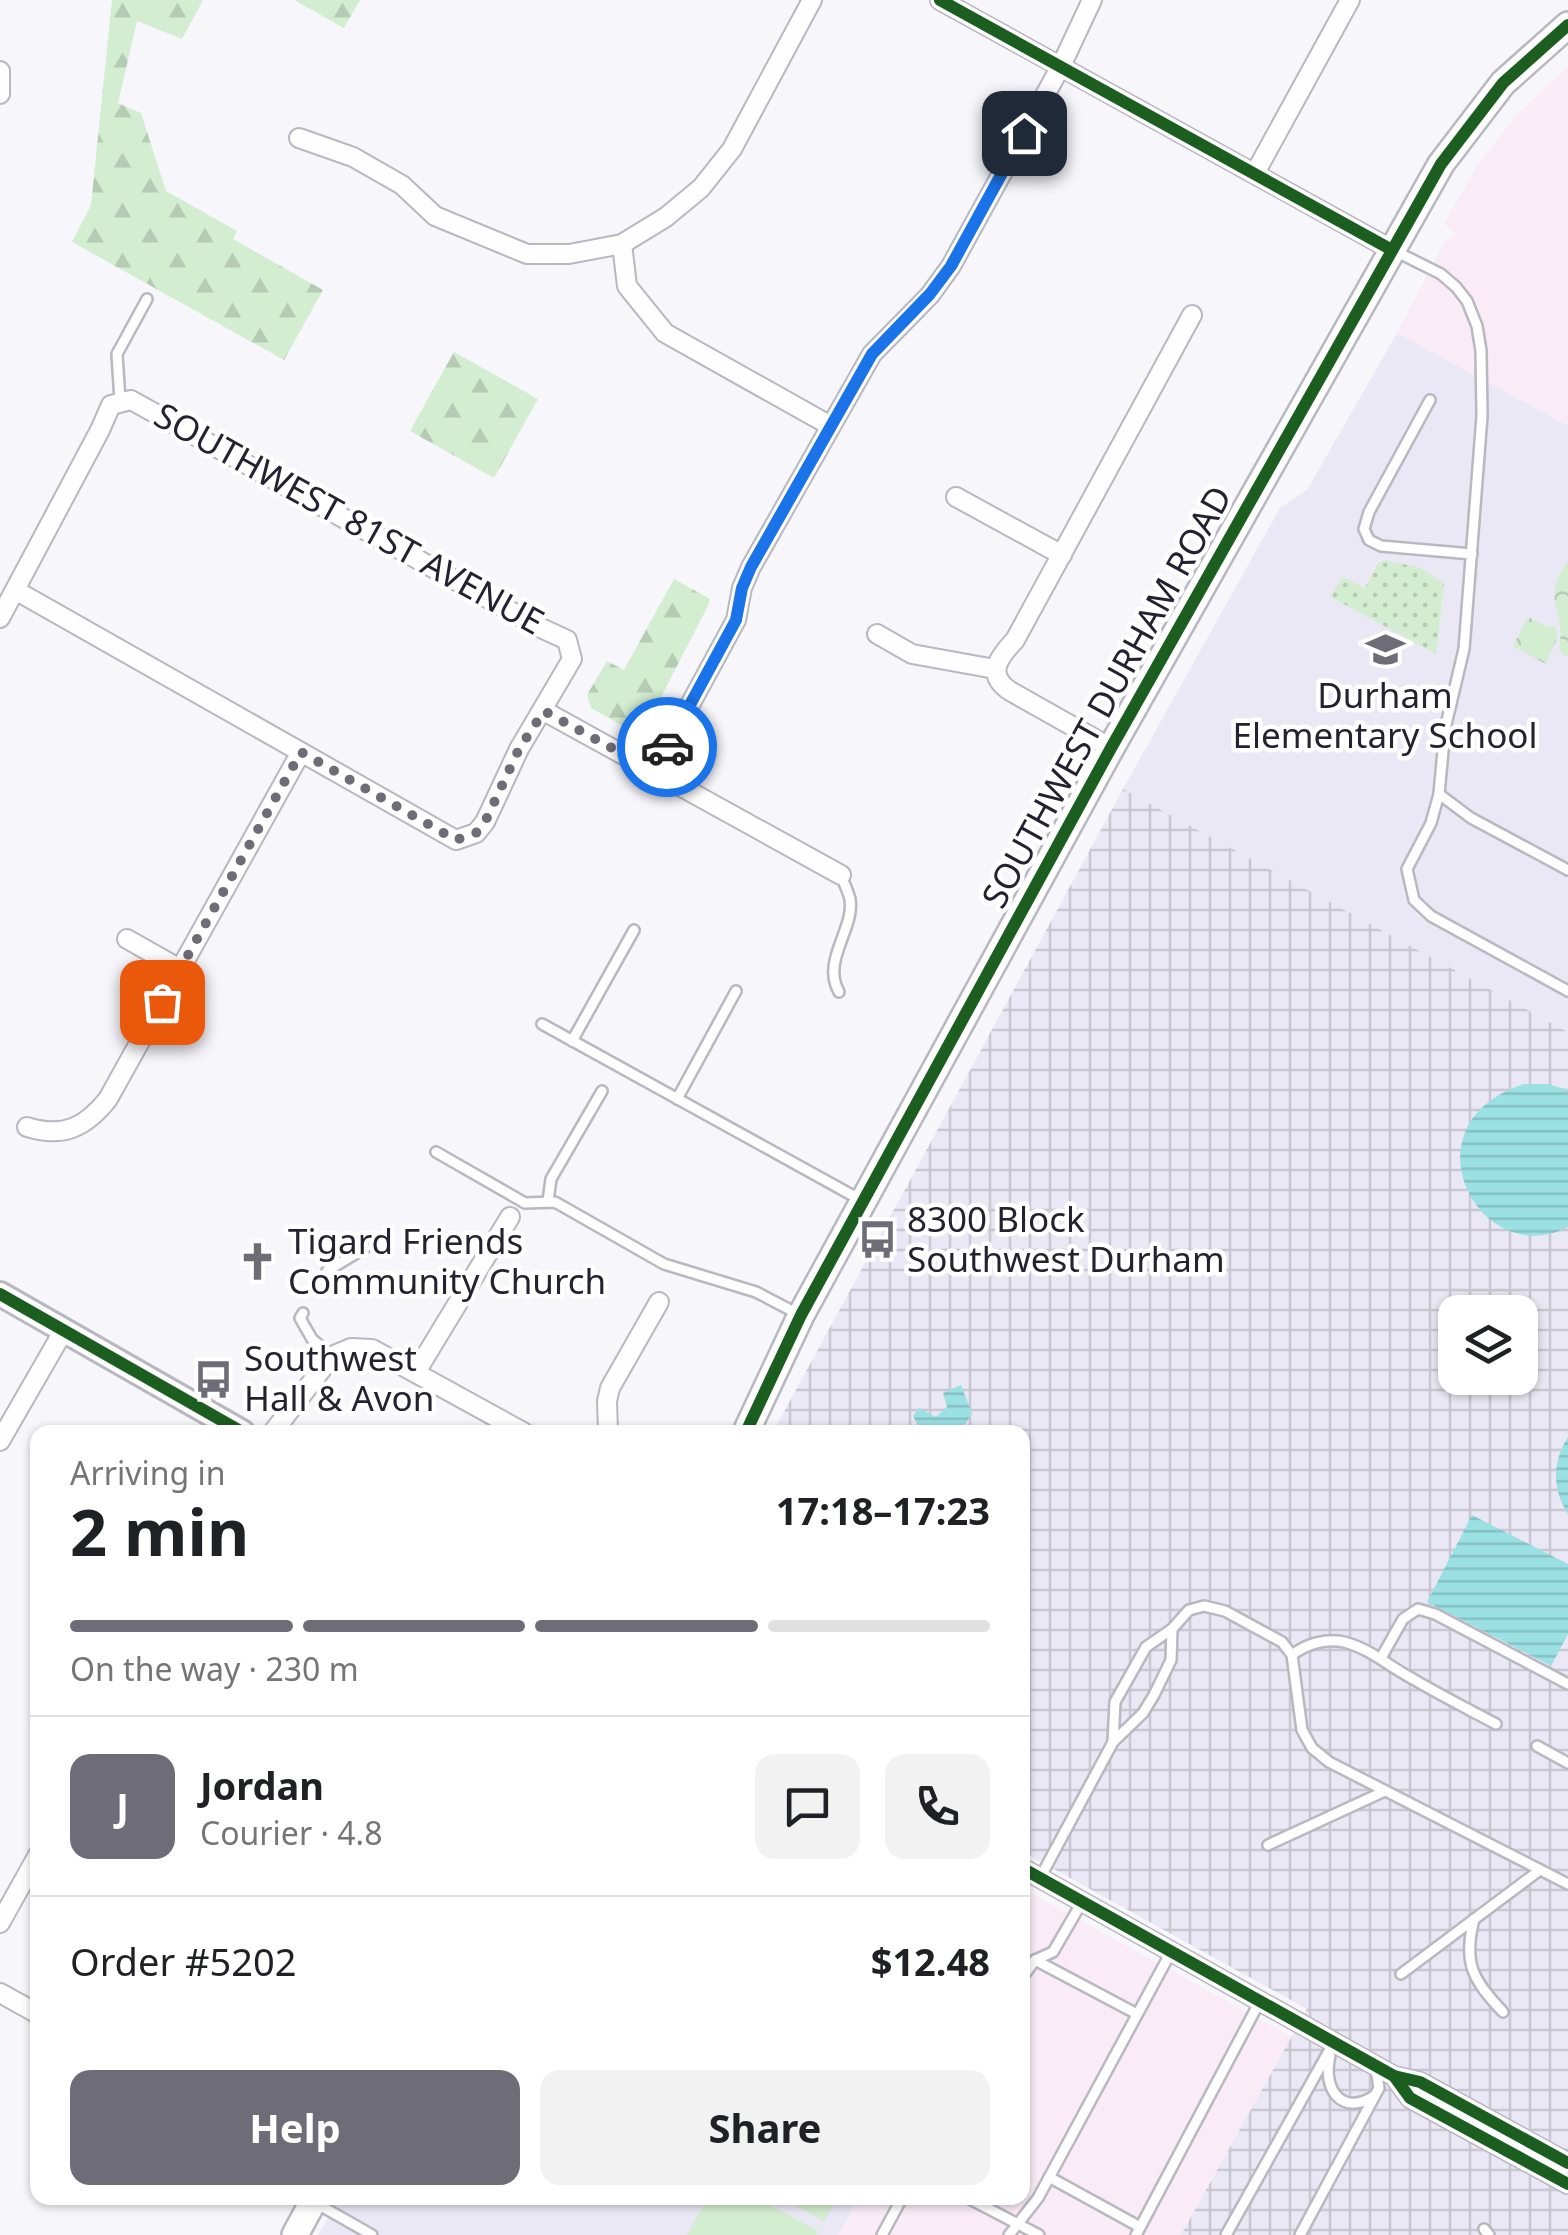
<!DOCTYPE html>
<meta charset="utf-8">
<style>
:root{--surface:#fff;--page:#f2f2f2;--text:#202124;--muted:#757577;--line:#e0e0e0;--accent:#6e6c77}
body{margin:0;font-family:"Noto Sans",sans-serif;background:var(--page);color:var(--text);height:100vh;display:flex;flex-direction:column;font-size:38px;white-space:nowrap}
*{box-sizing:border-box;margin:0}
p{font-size:32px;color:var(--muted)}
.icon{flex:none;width:55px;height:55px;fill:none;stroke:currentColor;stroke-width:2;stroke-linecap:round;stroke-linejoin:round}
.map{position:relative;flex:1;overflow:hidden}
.side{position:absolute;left:30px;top:1425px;width:1000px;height:780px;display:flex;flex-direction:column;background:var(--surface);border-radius:20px;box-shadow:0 2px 8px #0004}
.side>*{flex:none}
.buttons{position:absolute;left:1438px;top:1295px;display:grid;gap:20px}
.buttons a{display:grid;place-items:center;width:100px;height:100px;border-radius:20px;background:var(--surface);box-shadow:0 2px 8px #0004;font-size:50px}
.pin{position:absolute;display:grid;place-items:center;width:85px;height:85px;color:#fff;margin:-42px;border-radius:20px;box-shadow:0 5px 15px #0006}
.courier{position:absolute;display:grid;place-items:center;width:100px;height:100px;margin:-50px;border:8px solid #1a73e8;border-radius:50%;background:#fff;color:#222;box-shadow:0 2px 12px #0007}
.head em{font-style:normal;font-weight:700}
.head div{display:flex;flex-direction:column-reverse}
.head{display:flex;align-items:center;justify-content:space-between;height:170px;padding:0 40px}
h1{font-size:65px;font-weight:700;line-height:75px}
.bar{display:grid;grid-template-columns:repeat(4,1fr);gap:15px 10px;align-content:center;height:120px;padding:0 40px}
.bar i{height:12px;border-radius:8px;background:var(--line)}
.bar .selected{background:var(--accent)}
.bar p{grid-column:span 4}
.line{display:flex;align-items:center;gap:25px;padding:0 40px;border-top:2px solid var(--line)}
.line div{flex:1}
.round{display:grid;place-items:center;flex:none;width:105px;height:105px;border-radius:20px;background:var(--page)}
.primary-button{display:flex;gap:20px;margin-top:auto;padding:20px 40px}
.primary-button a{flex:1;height:115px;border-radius:20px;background:var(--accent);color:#fff;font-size:40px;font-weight:700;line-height:115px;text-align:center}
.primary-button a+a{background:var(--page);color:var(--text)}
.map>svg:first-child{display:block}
</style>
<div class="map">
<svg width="1568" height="2235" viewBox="0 0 1568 2235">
<defs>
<pattern id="industrial-grid" width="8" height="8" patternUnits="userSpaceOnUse" patternTransform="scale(2.5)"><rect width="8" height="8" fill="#eae8f4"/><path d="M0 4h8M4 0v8" fill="none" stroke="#c9c7d2"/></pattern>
<pattern id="grass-dots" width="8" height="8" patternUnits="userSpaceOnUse" patternTransform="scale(2.5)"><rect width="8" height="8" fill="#d3edd0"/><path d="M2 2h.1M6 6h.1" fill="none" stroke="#b5cbb3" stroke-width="1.8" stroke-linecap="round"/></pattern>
<pattern id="forest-firs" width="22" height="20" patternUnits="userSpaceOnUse" patternTransform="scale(2.5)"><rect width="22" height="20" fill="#d3edd0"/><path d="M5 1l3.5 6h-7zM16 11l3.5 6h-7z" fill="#b5cbb3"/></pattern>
<pattern id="park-crowns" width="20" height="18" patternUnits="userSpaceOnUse" patternTransform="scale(2.5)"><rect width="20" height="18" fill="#d3edd0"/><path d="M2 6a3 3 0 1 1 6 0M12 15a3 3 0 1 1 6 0" fill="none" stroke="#b5cbb3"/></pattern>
<pattern id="water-rules" width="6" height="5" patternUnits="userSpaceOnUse" patternTransform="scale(2.5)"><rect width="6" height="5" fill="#9be0e3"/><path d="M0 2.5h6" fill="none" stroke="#85c0c3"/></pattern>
</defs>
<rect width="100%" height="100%" fill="#f7f6fb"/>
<g fill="#f9ecf6">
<polygon points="1568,66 1568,426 1397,333 1443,245 1456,233 1444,224 1477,166 1517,115"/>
<polygon points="1029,1892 1292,2037 1181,2235 838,2235 859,2198 1022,2198 1022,1903"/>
</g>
<path fill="url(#industrial-grid)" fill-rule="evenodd" d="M1123,789L1568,1032V2235H1181L1307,2009L1023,1852L1022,1432H773ZM1455,1312H1520V1378H1455Z"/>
<g fill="#eae8f4">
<polygon points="1397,333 1568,426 1568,1032 1123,789 1280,508 1307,490"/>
<polygon points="339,2198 859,2198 838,2235 318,2235"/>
</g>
<polygon fill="url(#grass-dots)" points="1385,560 1421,568 1444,584 1436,654 1331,597 1342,577 1365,588 1378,563"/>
<g fill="url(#forest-firs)">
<polygon points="112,0 203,0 182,39 137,21 118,103 141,113 166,191 237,231 233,239 323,290 284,360 72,242 91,205"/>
<polygon points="294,0 360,0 344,28"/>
<polygon points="454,352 538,399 494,478 410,431"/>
<polygon points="674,579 710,599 708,606 646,726 632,731 591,708 587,695 607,661 624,670"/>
</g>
<g fill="url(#park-crowns)">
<path d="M1568,561V655L1564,656L1559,649C1568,612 1539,601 1568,561Z"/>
<polygon points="1528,617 1548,627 1556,626 1557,638 1546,664 1513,646"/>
</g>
<g fill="#d3edd0">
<polygon points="708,2198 757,2198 818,2231 816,2235 687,2235"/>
<polygon points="782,2198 837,2198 824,2221"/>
</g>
<g fill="url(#water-rules)">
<path d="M1524,1084H1548L1568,1090V1227C1478,1273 1401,1123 1524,1084Z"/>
<polygon points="961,1385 972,1413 961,1432 921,1432 913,1416 919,1408 936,1417 947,1407 943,1393"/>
<path d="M1568,1437V1514C1552,1490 1552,1461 1568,1437Z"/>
<polygon points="1472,1515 1568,1564 1568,1634 1551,1666 1427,1602"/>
</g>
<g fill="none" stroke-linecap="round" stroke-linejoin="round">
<defs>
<g id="service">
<polyline points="1395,251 1441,274 1456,287 1467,301 1477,326 1481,351 1482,416 1464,649 1445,729 1439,794 1431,823 1407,869 1414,900 1431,916 1568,991"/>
<polyline points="1430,400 1369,512 1364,529 1369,540 1381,546 1472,554"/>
<polyline points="120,401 117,354 147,299"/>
<polyline points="1439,794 1471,818 1568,870"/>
<path d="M839,992C821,961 855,929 850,899C848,891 844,883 841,876"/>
<polyline points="542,1024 859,1199"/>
<polyline points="572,1041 634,930"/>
<polyline points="677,1099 736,991"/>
<polyline points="436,1152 525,1203 555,1202 664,1264 756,1292 798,1314"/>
<polyline points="548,1201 551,1179 602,1091"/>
<polyline points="327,1271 365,1248"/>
<polyline points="303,1313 300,1318 312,1339 332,1356"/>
<path d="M1292,1655C1306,1644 1326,1638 1344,1642C1369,1648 1390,1667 1413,1679C1440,1695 1468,1709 1496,1724"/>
<polyline points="1381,1658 1403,1619 1418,1609 1435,1614 1568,1684"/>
<polyline points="1113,1742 1115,1702 1146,1647 1172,1629 1189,1610 1204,1606 1225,1611 1282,1642 1292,1655 1302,1730 1312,1748 1329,1762 1568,1884"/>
<polyline points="1537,1746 1568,1763"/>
<polyline points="1268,1845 1385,1791"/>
<polyline points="1040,1878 1113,1742 1143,1713 1154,1695 1171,1660 1172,1629"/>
<path d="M1474,1919C1463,1963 1472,1979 1503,2012"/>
<polyline points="1035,1960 1137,2014"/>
<polyline points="1401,1974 1540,1870"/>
<polyline points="1022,1978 1035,1960 1053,1952 1082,1902"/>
<path d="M1330,2056C1322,2088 1341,2117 1374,2096"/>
<polyline points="1049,2177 1140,2227"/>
<polyline points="968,2198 1039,2235"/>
<polyline points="314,2202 372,2235"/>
<polyline points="1484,2229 1489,2235"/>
<polyline points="882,2235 902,2198"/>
<polyline points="1009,2235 1038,2198 1171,1952"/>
<polyline points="1136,2235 1260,2001"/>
<polyline points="1226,2235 1334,2042"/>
<polyline points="1300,2235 1379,2088 1376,2069"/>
</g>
<g id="minor">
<polyline points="940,0 1392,250"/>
<polyline points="0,71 0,94"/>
<polyline points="299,138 353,157 402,185 435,216 527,254 569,254 622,244 666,217 701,188 732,149 812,0"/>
<polyline points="1255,173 1350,0"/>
<polyline points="622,244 627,286 665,333 829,425"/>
<polyline points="956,497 1062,555"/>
<polyline points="0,618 100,430 111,405 131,400 541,628 567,640 572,659 519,749 485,822 476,833 456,840 15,590"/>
<polyline points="877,634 912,654 995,669"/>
<polyline points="544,711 841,875"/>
<path d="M1111,748L1010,691C985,674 999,657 1015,640L1192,315"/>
<polyline points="654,771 736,620 742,588 751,567 872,354 930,295 951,266 1061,66 1092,0"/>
<polyline points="127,939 180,969"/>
<path d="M27,1127C63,1138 85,1128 108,1099L301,752"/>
<polyline points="416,1372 510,1217"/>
<polyline points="273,1432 332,1356 351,1348 372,1349 523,1432"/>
<polyline points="608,1432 607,1401 610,1388 659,1302"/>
<polyline points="0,1441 64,1330"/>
<polyline points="1022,1868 1394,2076 1420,2082 1568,2163"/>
<polyline points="0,1923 38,1855"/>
<polyline points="0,1993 38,2014"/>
<polyline points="1394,2076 1410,2098 1568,2184"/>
</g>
<polyline id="secondary" points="0,1294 242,1432"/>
<g id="primary">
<polyline points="746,1432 801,1315 1111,748 1441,164 1503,83 1568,25"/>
<polyline points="295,2235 315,2198"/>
</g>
</defs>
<use href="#service" stroke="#b9b7c0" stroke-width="14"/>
<use href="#minor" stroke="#b9b7c0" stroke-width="22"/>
<use href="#secondary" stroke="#b9b7c0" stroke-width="28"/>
<use href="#primary" stroke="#b9b7c0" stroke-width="30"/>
<use href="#service" stroke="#fefefe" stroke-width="9"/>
<use href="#minor" stroke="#fefefe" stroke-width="18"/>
<use href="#secondary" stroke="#fefefe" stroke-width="22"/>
<use href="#primary" stroke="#fefefe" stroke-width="25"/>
<defs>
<g id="cycleway">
<polyline points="940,0 1392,250"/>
<polyline points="0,1294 242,1432"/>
<polyline points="746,1432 801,1315 1111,748 1441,164 1503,83 1568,25"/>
<polyline points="1022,1868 1394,2076 1420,2082 1568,2163"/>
<polyline points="1394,2076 1410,2098 1568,2184"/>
</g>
</defs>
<use href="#cycleway" stroke="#fff" stroke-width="19"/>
<use href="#cycleway" stroke="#1b5e20" stroke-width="12"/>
</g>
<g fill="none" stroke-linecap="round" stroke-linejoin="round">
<polyline stroke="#6e6c77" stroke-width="10" stroke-dasharray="0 18" points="162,1002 301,752 456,840 476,833 485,822 519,749 544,711 654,771 667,747"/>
<polyline stroke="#1a73e8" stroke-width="12" points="667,747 736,620 742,588 751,567 872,354 930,294 951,266 1024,133"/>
</g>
<defs>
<symbol id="school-bare" viewBox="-9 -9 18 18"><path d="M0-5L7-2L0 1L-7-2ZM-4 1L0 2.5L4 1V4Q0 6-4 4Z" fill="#6e6c77" stroke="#fff" stroke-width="2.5" paint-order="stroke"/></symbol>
<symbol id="bus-bare" viewBox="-9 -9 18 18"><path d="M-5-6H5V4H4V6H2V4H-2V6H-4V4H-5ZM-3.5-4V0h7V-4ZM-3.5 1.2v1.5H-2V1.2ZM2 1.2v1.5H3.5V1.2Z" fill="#6e6c77" stroke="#fff" stroke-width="2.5" paint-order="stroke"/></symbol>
<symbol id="church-bare" viewBox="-9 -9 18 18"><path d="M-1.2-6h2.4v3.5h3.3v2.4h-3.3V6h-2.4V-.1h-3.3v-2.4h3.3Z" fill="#6e6c77" stroke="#fff" stroke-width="2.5" paint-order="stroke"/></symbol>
</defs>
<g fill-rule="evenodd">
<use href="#school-bare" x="1358" y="622" width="55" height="55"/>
<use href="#bus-bare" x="850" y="1212" width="55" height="55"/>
<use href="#church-bare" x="230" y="1234" width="55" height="55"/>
<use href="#bus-bare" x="186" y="1352" width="55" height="55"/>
</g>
<g text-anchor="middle" stroke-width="9" stroke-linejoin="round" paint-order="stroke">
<g font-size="35" fill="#242230" stroke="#fff">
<text transform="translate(349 519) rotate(29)" y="12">SOUTHWEST 81ST AVENUE</text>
<text transform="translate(1107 697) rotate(-61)" y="12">SOUTHWEST DURHAM ROAD</text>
</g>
<g font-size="35" fill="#242230" stroke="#fff" text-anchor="start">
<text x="1385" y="708" text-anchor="middle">Durham<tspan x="1385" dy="40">Elementary School</tspan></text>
<text x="907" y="1232">8300 Block<tspan x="907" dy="40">Southwest Durham</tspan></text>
<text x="288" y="1254">Tigard Friends<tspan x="288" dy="40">Community Church</tspan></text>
<text x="244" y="1371">Southwest<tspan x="244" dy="40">Hall &amp; Avon</tspan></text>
</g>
</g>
</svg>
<div class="buttons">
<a><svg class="icon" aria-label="layers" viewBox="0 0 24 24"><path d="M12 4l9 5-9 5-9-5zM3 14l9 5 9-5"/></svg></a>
</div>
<div class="pin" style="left:162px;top:1002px;background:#ea580c"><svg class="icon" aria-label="bag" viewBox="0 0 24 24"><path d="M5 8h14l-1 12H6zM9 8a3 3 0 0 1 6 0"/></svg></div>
<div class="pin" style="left:1024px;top:133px;background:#1f2937"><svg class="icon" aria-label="home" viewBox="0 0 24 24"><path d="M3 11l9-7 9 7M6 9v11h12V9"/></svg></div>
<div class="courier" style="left:667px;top:747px"><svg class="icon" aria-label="car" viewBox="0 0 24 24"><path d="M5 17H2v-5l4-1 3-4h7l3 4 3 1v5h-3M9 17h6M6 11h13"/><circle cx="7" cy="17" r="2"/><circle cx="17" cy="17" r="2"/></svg></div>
<section class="side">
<div class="head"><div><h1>2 min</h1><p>Arriving in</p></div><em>17:18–17:23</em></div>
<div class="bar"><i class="selected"></i><i class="selected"></i><i class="selected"></i><i></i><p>On the way · 230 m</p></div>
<div class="line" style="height:180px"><b class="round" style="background:var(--accent);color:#fff">J</b><div><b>Jordan</b><p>Courier · 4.8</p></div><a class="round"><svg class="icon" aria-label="chat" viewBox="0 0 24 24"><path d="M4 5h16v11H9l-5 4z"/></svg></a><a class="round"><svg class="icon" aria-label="phone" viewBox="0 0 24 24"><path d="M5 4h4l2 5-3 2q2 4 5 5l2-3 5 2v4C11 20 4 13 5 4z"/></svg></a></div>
<div class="line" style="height:130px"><div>Order #5202</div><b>$12.48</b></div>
<div class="primary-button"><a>Help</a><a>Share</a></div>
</section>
</div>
